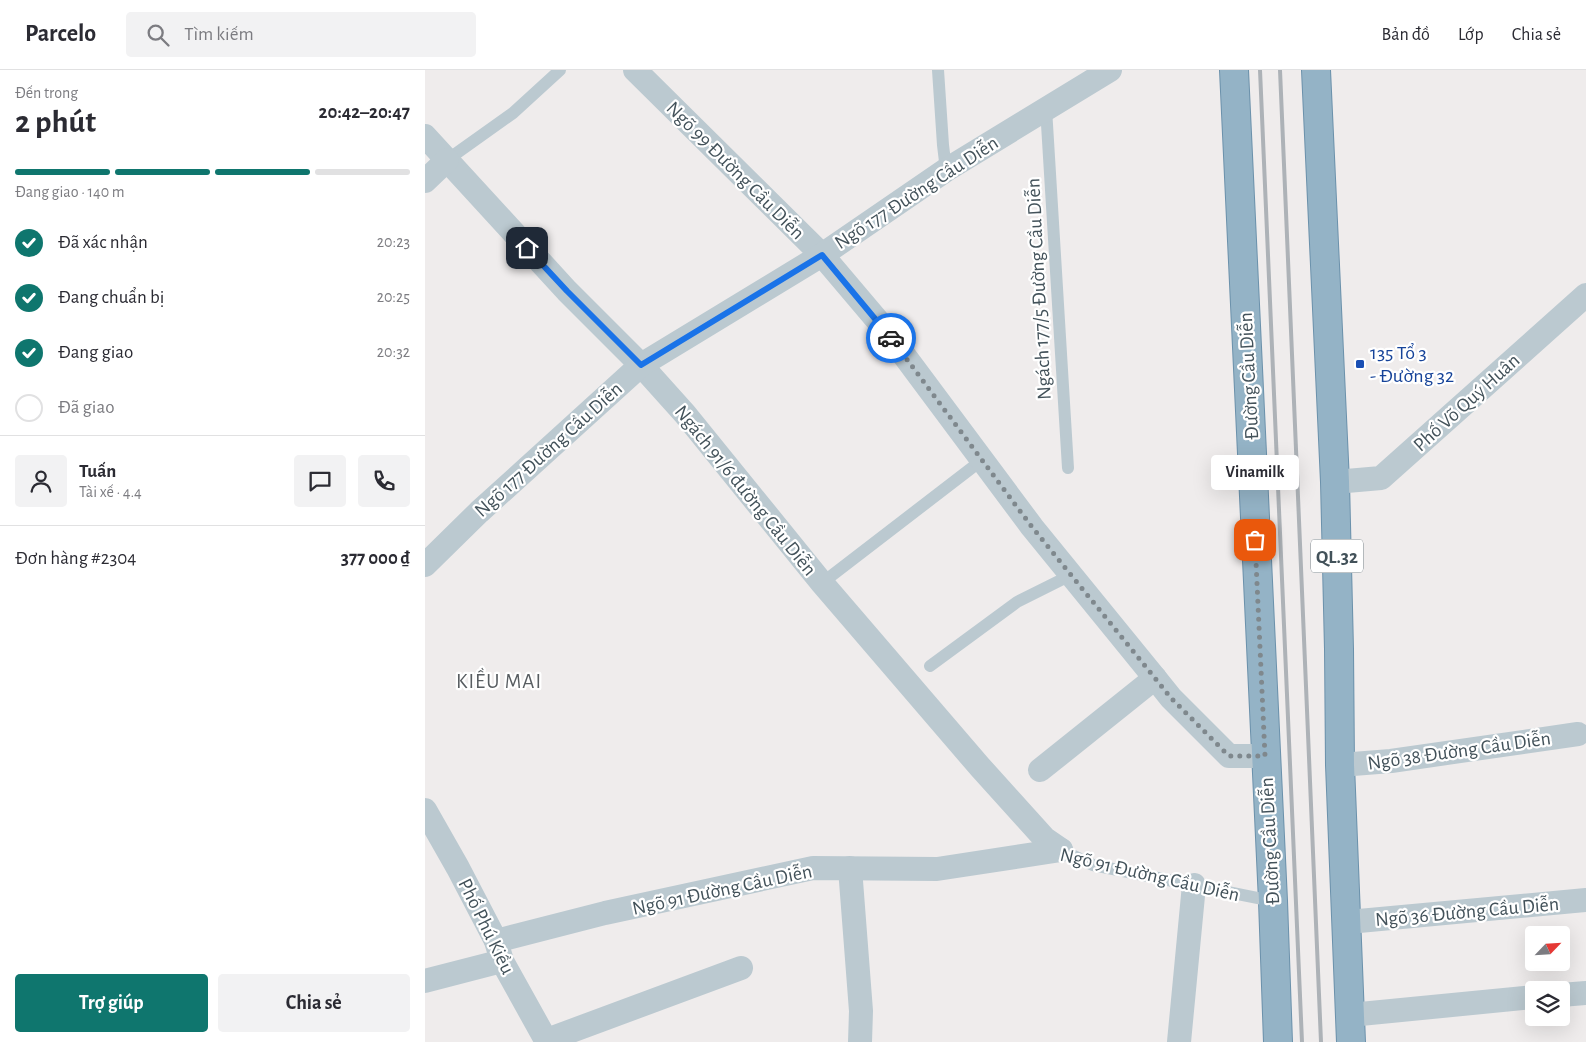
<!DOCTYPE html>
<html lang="vi">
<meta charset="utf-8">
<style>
:root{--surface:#fff;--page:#f2f2f3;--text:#2b2b33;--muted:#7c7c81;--line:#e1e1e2;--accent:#0f766e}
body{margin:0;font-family:"Alegreya Sans",sans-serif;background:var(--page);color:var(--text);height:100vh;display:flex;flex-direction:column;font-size:19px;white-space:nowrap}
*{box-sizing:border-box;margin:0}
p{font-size:16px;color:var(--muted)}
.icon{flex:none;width:28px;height:28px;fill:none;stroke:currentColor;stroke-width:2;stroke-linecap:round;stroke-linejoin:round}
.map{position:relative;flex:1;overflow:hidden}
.drawer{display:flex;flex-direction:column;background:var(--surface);width:425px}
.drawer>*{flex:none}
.needle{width:32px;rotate:65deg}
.buttons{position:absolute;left:1100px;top:856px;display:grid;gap:10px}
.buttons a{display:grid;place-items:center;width:45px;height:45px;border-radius:5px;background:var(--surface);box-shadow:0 5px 20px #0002;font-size:25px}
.pin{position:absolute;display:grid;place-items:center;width:42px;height:42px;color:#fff;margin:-21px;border-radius:10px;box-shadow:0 2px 8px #0006}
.courier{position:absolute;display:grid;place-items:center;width:50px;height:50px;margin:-25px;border:4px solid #1a73e8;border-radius:50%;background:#fff;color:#222;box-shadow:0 1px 6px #0007}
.bubble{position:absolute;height:35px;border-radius:5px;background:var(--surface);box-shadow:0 5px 20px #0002;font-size:16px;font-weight:600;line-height:35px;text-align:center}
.headline em{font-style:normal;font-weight:600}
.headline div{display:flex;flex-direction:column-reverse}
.headline{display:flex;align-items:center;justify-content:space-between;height:85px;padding:0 15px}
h1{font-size:32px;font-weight:600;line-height:38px}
.bar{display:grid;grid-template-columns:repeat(4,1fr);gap:8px 5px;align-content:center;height:60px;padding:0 15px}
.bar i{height:6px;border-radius:4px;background:var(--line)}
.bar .current{background:var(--accent)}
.bar p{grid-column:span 4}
.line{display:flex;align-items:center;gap:12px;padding:0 15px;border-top:1px solid var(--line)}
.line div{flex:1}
.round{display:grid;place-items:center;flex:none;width:52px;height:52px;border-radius:5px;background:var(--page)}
ol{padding:0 15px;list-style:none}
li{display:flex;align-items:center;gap:15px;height:55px}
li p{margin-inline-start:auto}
li .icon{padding:5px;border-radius:50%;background:var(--accent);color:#fff;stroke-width:4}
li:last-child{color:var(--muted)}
li i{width:28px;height:28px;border:2px solid var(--line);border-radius:50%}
.cta{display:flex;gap:10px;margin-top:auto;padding:10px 15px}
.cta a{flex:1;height:58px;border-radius:5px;background:var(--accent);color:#fff;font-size:20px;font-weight:600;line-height:58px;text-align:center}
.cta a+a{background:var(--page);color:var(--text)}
header{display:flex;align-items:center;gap:30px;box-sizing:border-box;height:70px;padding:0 25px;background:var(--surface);border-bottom:1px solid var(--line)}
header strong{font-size:24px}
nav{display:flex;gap:28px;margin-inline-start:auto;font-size:18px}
.search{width:350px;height:45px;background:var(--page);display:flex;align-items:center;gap:12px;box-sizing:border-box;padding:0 18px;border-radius:5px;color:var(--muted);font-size:19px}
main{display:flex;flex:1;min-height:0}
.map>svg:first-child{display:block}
</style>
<header>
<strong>Parcelo</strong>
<div class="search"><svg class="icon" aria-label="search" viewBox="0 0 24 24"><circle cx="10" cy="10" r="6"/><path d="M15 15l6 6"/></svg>Tìm kiếm</div>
<nav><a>Bản đồ</a><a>Lớp</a><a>Chia sẻ</a></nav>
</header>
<main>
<section class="drawer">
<div class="headline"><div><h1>2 phút</h1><p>Đến trong</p></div><em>20:42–20:47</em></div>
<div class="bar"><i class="current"></i><i class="current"></i><i class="current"></i><i></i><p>Đang giao · 140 m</p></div>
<ol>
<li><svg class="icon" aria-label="check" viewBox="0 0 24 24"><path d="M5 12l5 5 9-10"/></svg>Đã xác nhận<p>20:23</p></li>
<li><svg class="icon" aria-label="check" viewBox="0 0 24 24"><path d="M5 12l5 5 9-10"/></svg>Đang chuẩn bị<p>20:25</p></li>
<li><svg class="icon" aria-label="check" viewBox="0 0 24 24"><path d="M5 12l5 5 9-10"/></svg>Đang giao<p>20:32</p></li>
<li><i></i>Đã giao</li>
</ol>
<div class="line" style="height:90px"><a class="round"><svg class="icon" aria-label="person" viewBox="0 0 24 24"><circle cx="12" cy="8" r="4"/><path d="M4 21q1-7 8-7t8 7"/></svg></a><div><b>Tuấn</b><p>Tài xế · 4.4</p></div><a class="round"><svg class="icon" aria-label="chat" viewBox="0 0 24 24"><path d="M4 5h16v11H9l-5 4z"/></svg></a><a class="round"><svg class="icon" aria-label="phone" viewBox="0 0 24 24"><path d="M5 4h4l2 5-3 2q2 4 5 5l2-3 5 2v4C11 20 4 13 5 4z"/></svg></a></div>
<div class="line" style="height:65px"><div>Đơn hàng #2304</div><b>377 000 ₫</b></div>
<div class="cta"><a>Trợ giúp</a><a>Chia sẻ</a></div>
</section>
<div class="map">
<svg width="1161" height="972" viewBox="0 0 1161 972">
<rect width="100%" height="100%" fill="#efecec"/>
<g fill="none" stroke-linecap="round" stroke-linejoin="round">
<defs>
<g id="trunk">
<polyline points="809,0 848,831 853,972"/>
<polyline points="891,0 910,412 914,579 915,695 926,972"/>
</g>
</defs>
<use href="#trunk" stroke="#6b91ab" stroke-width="30"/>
<g stroke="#bbc9d0" stroke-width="12">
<polyline points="513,0 518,75 521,100"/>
<polyline points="621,38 643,398"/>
<polyline points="22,90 88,43 135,0"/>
<polyline points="397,513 557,390"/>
<polyline points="505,596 592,532 646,505"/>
<polyline points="636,780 668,795 848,831"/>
</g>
<g stroke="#bbc9d0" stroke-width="24">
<polyline points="210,0 397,185 458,257 607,457 730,608 746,628 804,686 840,686"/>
<polyline points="0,66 142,221 216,295 260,344 397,513 555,697 620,769 636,780"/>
<polyline points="0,111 22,90"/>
<polyline points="910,412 956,408 1161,225"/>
<polyline points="0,495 54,442 216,295 397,185 521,100 685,0"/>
<polyline points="915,695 966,691 1153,664"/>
<polyline points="615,700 730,608"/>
<polyline points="0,740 33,798 71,871 77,891 122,972"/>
<polyline points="425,798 436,941 435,972"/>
<polyline points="923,852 1161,830"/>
<polyline points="71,871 180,843 388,798 512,799 636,780"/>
<polyline points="0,911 77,891"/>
<polyline points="1136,925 1161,923"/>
<polyline points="925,945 1109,927"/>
<polyline points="122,970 316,898"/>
<polyline points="754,972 769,815"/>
</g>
<use href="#trunk" stroke="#94b3c6" stroke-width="28"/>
<g stroke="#adb2b7" stroke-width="4">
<polyline points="835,0 877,972"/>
<polyline points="855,0 896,972"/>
</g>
</g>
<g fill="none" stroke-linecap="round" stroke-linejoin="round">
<polyline stroke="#7f888d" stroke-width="5" stroke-dasharray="0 9" points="466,268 607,457 730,608 746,628 804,686 840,686 830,470"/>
<polyline stroke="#1a73e8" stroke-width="6" points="102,178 142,221 216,295 397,185 466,268"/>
</g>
<rect fill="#1a4fb4" stroke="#fff" stroke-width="2" x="930" y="289" width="10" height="10" rx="2.5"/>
<g text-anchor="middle" stroke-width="4.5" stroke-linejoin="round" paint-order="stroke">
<rect fill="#fff" stroke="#7b868c" stroke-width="1" x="886" y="469.5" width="52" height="33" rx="4"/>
<g font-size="19" font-weight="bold" fill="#43525a">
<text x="912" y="493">QL.32</text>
</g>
<g font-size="20" fill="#43525a" stroke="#fff">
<text transform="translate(311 100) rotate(45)" y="7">Ngõ 99 Đường Cầu Diễn</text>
<text transform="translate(491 122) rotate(-33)" y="7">Ngõ 177 Đường Cầu Diễn</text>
<text transform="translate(613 219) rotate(-93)" y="7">Ngách 177/5 Đường Cầu Diễn</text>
<text transform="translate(823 306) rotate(-93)" y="7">Đường Cầu Diễn</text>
<text transform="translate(1041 332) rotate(-42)" y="7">Phố Võ Quý Huân</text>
<text transform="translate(123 379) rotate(-42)" y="7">Ngõ 177 Đường Cầu Diễn</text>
<text transform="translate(321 420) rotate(51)" y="7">Ngách 91/6 đường Cầu Diễn</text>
<text transform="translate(1034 680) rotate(-8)" y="7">Ngõ 38 Đường Cầu Diễn</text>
<text transform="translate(844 771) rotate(-93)" y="7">Đường Cầu Diễn</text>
<text transform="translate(725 804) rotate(13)" y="7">Ngõ 91 Đường Cầu Diễn</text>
<text transform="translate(297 819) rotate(-12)" y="7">Ngõ 91 Đường Cầu Diễn</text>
<text transform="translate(1042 841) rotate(-5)" y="7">Ngõ 36 Đường Cầu Diễn</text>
<text transform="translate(62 856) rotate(64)" y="7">Phố Phú Kiều</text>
</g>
<g font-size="20" fill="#164399" stroke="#fff" text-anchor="start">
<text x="945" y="289">135 Tổ 3<tspan x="945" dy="23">- Đường 32</tspan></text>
</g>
<g font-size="21" letter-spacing="1" fill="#585d61" stroke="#fff">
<text x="74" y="618">KIỀU MAI</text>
</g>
</g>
</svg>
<div class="buttons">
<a><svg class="needle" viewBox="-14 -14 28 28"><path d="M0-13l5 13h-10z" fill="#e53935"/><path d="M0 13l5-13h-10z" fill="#7c7c81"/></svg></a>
<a><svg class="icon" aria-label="layers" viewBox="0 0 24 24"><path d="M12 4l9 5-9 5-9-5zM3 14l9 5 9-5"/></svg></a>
</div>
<div class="pin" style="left:830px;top:470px;background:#ea580c"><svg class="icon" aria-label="bag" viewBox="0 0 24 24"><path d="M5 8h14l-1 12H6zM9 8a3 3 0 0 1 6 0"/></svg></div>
<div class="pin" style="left:102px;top:178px;background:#1f2937"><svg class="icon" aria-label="home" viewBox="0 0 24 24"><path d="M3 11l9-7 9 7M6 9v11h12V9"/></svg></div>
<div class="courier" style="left:466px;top:268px"><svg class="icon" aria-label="car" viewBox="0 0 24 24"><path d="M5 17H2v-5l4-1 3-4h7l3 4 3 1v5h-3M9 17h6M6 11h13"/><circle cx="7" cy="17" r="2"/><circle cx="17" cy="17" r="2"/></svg></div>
<div class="bubble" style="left:786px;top:385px;width:88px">Vinamilk</div>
</div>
</main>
